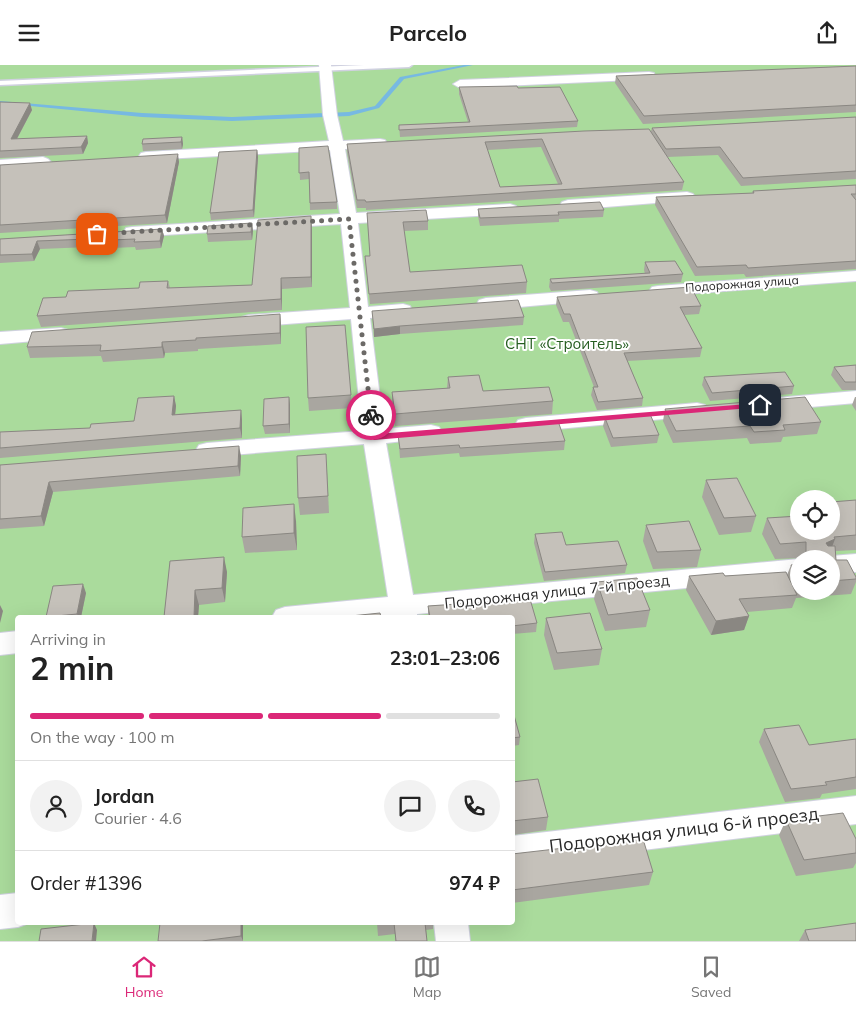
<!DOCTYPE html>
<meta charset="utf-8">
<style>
:root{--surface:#fff;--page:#f2f2f2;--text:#222;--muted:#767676;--line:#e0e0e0;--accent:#db2777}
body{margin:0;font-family:Mulish,sans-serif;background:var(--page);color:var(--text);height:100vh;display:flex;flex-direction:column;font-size:19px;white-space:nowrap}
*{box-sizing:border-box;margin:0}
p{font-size:16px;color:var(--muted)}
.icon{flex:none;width:28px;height:28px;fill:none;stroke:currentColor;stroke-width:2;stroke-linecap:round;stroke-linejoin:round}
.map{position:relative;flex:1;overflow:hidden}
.details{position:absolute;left:15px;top:550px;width:500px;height:310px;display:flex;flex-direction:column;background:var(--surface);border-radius:5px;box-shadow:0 5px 20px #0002}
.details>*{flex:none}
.controls{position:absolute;left:790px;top:425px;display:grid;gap:10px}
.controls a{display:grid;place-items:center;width:50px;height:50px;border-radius:50%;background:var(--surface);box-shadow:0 5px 20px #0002;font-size:25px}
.pin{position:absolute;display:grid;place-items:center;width:42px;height:42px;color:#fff;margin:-21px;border-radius:10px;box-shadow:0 2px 8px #0006}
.courier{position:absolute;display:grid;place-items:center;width:50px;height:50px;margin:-25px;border:4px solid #db2777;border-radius:50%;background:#fff;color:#222;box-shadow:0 1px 6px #0007}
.head em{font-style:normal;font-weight:700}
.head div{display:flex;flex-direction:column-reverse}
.head{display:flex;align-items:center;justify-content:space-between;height:85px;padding:0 15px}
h1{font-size:32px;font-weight:700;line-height:38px}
.bar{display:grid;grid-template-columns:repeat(4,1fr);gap:8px 5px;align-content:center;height:60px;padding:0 15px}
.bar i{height:6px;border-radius:4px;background:var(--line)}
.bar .active{background:var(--accent)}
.bar p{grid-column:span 4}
.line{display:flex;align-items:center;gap:12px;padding:0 15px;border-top:1px solid var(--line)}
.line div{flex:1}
.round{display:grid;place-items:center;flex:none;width:52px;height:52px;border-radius:26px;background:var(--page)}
header{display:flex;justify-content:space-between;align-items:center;height:65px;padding:0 15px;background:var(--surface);font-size:22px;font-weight:700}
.tab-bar{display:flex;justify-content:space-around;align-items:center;height:70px;border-top:1px solid var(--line);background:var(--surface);font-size:14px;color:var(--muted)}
.tab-bar a{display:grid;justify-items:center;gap:2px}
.tab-bar .active{color:var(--accent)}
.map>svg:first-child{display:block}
</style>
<header><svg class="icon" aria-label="menu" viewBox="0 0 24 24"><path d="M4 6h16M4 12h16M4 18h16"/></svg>Parcelo<svg class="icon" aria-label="share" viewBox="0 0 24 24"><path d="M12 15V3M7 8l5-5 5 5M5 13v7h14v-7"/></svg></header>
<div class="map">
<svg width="856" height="876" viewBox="0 0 856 876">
<rect width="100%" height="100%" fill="#e9e5db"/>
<path fill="#aadb9c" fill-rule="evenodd" d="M0,0H856V876H0ZM799,434H831V466H799ZM799,494H831V526H799ZM18,552H512V858H18Z"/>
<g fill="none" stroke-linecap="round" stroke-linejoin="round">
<polygon fill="#77b9e2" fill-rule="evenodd" points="464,0 473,0 404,14 379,43 349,51 232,56 142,52 0,38 0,36 142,48 232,52 349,47 375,41 400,12"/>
<defs>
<polygon id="service" points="364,0 412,0 409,2 0,20 0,16"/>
<g id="minor">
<polygon points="319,0 331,0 337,50 343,76 380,74 385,75 387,78 385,81 380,82 345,84 356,148 510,139 516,141 518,144 516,147 510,149 358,158 368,242 403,239 410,241 412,245 410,249 370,253 384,364 431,360 439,362 442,367 439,372 386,378 413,530 799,494 799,512 417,549 417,552 272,552 276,545 285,542 388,532 364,379 207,392 199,390 196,385 199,380 207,378 362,366 351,254 249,262 242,260 239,256 242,252 249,250 350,243 341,159 132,172 126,171 124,167 126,163 132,162 340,149 330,85 146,95 141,94 139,91 141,88 146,87 329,76 323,50"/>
<polygon points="649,7 654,8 655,11 654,14 460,23 453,19 460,15"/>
<polygon points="43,92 48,94 51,97 48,100 0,105 0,95"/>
<polygon points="687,127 693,129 695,132 693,135 568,145 562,143 560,140 562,137 568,135"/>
<polygon points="856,206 856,216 658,231 652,230 649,226 652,222 658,221"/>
<polygon points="590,225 597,227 599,231 597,235 486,245 479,243 477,239 479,235 486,233"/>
<polygon points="61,263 68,265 71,269 68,273 0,279 0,267"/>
<polygon points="856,326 856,338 776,345 769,344 765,339 769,334 776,333"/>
<polygon points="697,338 705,340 708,345 705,350 526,367 518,365 515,360 518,355 526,353"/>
<polygon points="856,489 856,507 831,509 831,494 822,494 831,491"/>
<polygon points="18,566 18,588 0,590 0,568"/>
<polygon points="856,731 856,759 512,801 512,771"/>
<polygon points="18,828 18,858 29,858 18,862 0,864 0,830"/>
<polygon points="434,858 468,858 470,876 436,876"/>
</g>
</defs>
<use href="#service" stroke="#d0d1e0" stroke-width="3"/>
<use href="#minor" stroke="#d0d1e0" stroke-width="2"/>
<use href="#service" fill="#fff" fill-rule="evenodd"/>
<use href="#minor" fill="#fff" fill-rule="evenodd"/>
</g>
<g fill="#a9a6a0" fill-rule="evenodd">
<polygon points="856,1 856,47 643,59 615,18 616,11"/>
<polygon points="459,22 518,23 578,56 577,62 400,72 399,60 468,57 459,29"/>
<polygon points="0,37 32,45 17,74 87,71 88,78 83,89 0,93"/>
<path d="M856,52V114L741,121L718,90L667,92L684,117L682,125L366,145V143H357L347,87V79L651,66L652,63ZM541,82L558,119L500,122L487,85Z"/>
<polygon points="182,72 183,79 182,84 143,86 142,79"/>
<polygon points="299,83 337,137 337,144 310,145 309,114 300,115"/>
<polygon points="257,85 258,92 254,152 211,155 210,148"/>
<polygon points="179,97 167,158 0,168 0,100"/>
<polygon points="856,120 856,204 746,212 744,209 695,211 655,140 656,132 752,128 753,126"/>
<polygon points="478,144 604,145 603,152 559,154 559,157 480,161 478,151"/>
<polygon points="367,148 428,156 428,165 404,166 410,207 527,217 526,228 370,239 365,191 370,191"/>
<polygon points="252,158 253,166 252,175 208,177 207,169"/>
<polygon points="312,162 312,222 282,224 282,245 41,262 37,251 66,232 139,223 168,216 170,223 252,220"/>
<polygon points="162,164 164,171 161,183 136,185 135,182 90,184 89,182 40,184 34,196 0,198 0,174"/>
<polygon points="645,197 683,209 681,217 551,226 549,222 550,214 645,209 644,205"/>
<polygon points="557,232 701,241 699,249 684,250 702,283 700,292 627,296 643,333 642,341 597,345 591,330 593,322 594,322 569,257 563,257 556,240"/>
<polygon points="372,246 524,252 523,260 400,269 374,272"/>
<polygon points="280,249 281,260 281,279 198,284 198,286 165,288 164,293 103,297 101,291 30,293 27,282"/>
<polygon points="856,300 856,325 842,325 831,310 834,302"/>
<polygon points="448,312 483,326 553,336 552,349 395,361 392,340 392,327 447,323"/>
<polygon points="704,312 794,321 792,329 710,336 702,320"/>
<polygon points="351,330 352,343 309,346 308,333"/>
<polygon points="174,331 176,341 175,349 241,345 242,355 242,373 0,393 0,367 90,363 134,356"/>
<polygon points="289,332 290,340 290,368 265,369 263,361"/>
<polygon points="855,332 856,332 856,346 852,340"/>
<polygon points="665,344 821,357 817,369 783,372 781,377 750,379 747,373 673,378 663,356"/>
<polygon points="605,353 659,370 657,378 611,382 603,361"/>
<polygon points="398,370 565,376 564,385 460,392 459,388 400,393"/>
<polygon points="241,391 240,411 53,427 44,461 0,464 0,400"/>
<polygon points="327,405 329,448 300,450 298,433"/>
<polygon points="706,415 756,451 751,467 719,470 702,432"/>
<polygon points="856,435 856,485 836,486 836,495 856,512 856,517 851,529 796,533 792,543 747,547 749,551 744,565 711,570 686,525 689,511 787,510 791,500 799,499 799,526 831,526 831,494 800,494 800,493 775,494 762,469 767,453 799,466"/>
<polygon points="296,456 297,485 245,488 242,472"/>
<polygon points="646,460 701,485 697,502 653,504 643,476"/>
<polygon points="535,469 627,500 625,508 544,516 534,478"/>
<polygon points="170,496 227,507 225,537 199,540 198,552 164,552"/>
<polygon points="597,517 650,545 646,562 605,566 594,534"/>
<polygon points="86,528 81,552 46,552"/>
<polygon points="530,534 537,558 536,567 512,569 512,552 428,552 428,541"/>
<polygon points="546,553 602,584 599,600 554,605 544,570"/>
<polygon points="512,643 520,672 519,680 512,681"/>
<polygon points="764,664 809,680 856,674 856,724 822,729 820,733 785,737 759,677"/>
<polygon points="512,717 548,752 546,765 512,770"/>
<polygon points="786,755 856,774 856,798 853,803 796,811 779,770"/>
<polygon points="512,789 653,807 649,820 512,838"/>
<polygon points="243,858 243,876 158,876"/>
<polygon points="377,858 433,858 433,864 426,865 427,876 395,876 395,869 378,871"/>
<polygon points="805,865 856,876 799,876"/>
</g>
<g fill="#8a8782">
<polygon points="30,38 32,45 13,81 11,74"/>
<polygon points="87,71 88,78 83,89 81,82"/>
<polygon points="182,72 183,79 182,84 181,77"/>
<polygon points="257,85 258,92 254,152 253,145"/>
<polygon points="178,89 179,97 167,158 165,150"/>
<polygon points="311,151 312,162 312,222 311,212"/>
<polygon points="252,158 253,166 252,175 251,167"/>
<polygon points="162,164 164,171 161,183 160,176"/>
<polygon points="37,176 40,184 34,196 32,189"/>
<polygon points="281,213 282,224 282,245 281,234"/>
<polygon points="280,249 281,260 281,279 280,268"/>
<polygon points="400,261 400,269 374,272 374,264"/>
<polygon points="162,277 165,288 164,293 162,282"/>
<polygon points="174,331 176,341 174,360 172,350"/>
<polygon points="289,332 290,340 290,368 289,359"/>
<polygon points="241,345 242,355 242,373 240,363"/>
<polygon points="239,381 241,391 240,411 238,401"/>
<polygon points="49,417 53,427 44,461 41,451"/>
<polygon points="294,439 296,456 297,485 294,468"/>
<polygon points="835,474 829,490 826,478"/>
<polygon points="224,492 227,507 225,537 222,523"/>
<polygon points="83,519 86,528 81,552 78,552 77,549"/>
<polygon points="195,525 199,540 198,552 194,552"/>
<polygon points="0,540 3,546 0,558"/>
<polygon points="749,551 744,565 711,570 716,556"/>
<polygon points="94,858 97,865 96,876 92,876"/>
<polygon points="241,858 243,858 243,876 241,871"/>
</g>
<g fill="#c5c1ba" stroke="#8a8782" fill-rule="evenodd">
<polygon points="856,1 856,40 644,51 616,11"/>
<polygon points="517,21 518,23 560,22 578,56 399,65 399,60 470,57 459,22"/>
<polygon points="0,37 30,38 11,74 87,71 81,82 0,86"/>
<polygon points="856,52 856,106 743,113 720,82 666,84 652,63"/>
<path d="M649,64L684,117L366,137L365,135H357L347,79L584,66ZM542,74L562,119L500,122L485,77Z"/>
<polygon points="182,72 181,77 142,79 143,74"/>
<polygon points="328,81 337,137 310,138 309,107 299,108 299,83"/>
<polygon points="257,85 253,145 210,148 219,87"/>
<polygon points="178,89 165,150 0,160 0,100"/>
<polygon points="856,120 856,129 851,129 856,135 856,196 748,203 746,200 697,202 656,132 754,128 753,126"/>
<polygon points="600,137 604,145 558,147 559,150 480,153 478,144"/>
<polygon points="426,145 428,156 403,157 410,207 522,200 527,217 369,229 365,191 370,191 367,148"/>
<polygon points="311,151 311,212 281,213 281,234 37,251 43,233 66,232 68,226 139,223 140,217 168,216 167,223 252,220 258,155"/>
<polygon points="252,158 251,167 207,169 208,161"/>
<polygon points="162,164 160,176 134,177 135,174 88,176 89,174 37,176 32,189 0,190 0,174"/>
<polygon points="675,196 683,209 552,218 550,214 650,208 645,197"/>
<polygon points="691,222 701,241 680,242 702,283 624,288 643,333 598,337 593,322 598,322 570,249 564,249 557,232"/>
<polygon points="518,235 524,252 400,261 374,264 372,246"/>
<polygon points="280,249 280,268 196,273 196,275 162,277 162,282 100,286 101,280 27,282 32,267"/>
<polygon points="345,260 351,330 308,333 306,262"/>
<polygon points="856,300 856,317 845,317 834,302"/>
<polygon points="785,307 794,321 712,328 704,312"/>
<polygon points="479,310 483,326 549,322 553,336 395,349 392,327 450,323 448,312"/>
<polygon points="174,331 172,350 241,345 240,363 0,383 0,367 90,363 91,359 134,356 138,333"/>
<polygon points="289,332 289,359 263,361 264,334"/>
<polygon points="805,332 821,357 783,360 785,365 754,367 750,361 676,366 665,344"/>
<polygon points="650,349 659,370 613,373 605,353"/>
<polygon points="558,356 565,376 460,383 459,380 400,384 398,370"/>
<polygon points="239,381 238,401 49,417 41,451 0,454 0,400"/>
<polygon points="326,389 328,431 298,433 297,391"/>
<polygon points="737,413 756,451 724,453 706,415"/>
<polygon points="856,435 856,470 834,472 835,474 826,478 828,481 835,481 836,495 847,495 856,512 856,514 831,516 831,494 806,494 806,477 780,479 767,453 799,451 799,466 831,466 831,437"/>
<polygon points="294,439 294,468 242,472 243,443"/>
<polygon points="689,456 701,485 657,487 646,460"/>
<polygon points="562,467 566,480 618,476 627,500 545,507 535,469"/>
<polygon points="224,492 222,523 195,525 194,552 164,552 170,496"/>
<polygon points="799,499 799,515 791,500"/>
<polygon points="786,507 797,530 739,534 749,551 716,556 689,511 723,508 725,511"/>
<polygon points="637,513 650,545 608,550 597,517"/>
<polygon points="83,519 77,549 46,552 53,521"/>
<polygon points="530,534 537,558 512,561 512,552 430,552 428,541"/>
<polygon points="380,548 381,552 341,552"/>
<polygon points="590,548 602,584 557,588 546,553"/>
<polygon points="512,643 520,672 512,673"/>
<polygon points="799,660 809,680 856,674 856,712 825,717 827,720 791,724 764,664"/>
<polygon points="538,714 548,752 512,756 512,717"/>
<polygon points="843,748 856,774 856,788 804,795 786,755"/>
<polygon points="643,774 653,807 512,825 512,789"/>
<polygon points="94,858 92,876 39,876 41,864"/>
<polygon points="160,858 241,858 241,871 202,876 158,876"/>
<polygon points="394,858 425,858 427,876 396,876"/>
<polygon points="856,858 856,876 809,876 805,865"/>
</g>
<polygon fill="#db2777" points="760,338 762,339 762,342 374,375 370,372 367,350 371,348 375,350 377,369"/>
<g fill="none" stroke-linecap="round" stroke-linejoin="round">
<polyline stroke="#6c6a67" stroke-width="5" stroke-dasharray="0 9" points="97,169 349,154 371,350"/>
</g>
<g text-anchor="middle" stroke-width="4" stroke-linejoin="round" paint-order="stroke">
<g font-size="12" fill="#282828" stroke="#fff">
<text transform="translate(742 219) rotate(-4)" y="4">Подорожная улица</text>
</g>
<g font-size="15" fill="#255d20" stroke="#fff">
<text x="567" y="284">СНТ «Строитель»</text>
</g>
<g font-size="15" fill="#282828" stroke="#fff">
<text transform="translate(557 527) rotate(-6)" y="5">Подорожная улица 7-й проезд</text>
</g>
<g font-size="18" fill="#282828" stroke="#fff">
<text transform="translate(684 765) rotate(-7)" y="6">Подорожная улица 6-й проезд</text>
</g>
</g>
</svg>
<div class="controls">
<a><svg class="icon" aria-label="locate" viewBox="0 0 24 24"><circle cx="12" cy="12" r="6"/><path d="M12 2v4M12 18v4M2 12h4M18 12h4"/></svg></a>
<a><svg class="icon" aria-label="layers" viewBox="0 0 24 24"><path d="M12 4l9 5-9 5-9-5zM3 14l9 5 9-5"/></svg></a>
</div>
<div class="pin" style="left:97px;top:169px;background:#ea580c"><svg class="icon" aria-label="bag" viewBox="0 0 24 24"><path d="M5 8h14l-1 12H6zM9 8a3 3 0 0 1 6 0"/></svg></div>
<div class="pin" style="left:760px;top:340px;background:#1f2937"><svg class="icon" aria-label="home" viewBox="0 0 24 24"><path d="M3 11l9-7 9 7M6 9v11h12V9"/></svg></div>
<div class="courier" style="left:371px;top:350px"><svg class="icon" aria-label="bike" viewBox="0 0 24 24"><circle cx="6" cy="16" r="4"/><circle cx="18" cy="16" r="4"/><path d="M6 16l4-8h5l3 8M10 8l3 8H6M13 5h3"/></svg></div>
<section class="details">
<div class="head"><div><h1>2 min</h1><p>Arriving in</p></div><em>23:01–23:06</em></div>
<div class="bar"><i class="active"></i><i class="active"></i><i class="active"></i><i></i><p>On the way · 100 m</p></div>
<div class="line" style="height:90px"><a class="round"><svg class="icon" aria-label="person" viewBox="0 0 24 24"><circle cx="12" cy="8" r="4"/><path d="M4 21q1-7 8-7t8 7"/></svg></a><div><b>Jordan</b><p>Courier · 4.6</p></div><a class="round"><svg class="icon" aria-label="chat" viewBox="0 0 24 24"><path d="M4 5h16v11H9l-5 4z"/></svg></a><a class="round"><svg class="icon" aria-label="phone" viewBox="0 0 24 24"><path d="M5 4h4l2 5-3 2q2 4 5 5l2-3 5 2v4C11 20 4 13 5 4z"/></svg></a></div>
<div class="line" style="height:65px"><div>Order #1396</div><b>974 ₽</b></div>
</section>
</div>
<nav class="tab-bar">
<a class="active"><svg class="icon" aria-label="home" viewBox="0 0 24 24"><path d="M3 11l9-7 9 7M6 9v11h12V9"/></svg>Home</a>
<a><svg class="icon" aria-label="map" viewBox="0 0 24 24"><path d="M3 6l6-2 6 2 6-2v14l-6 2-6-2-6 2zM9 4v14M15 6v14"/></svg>Map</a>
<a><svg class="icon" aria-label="saved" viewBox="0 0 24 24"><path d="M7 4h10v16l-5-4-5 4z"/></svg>Saved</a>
</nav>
